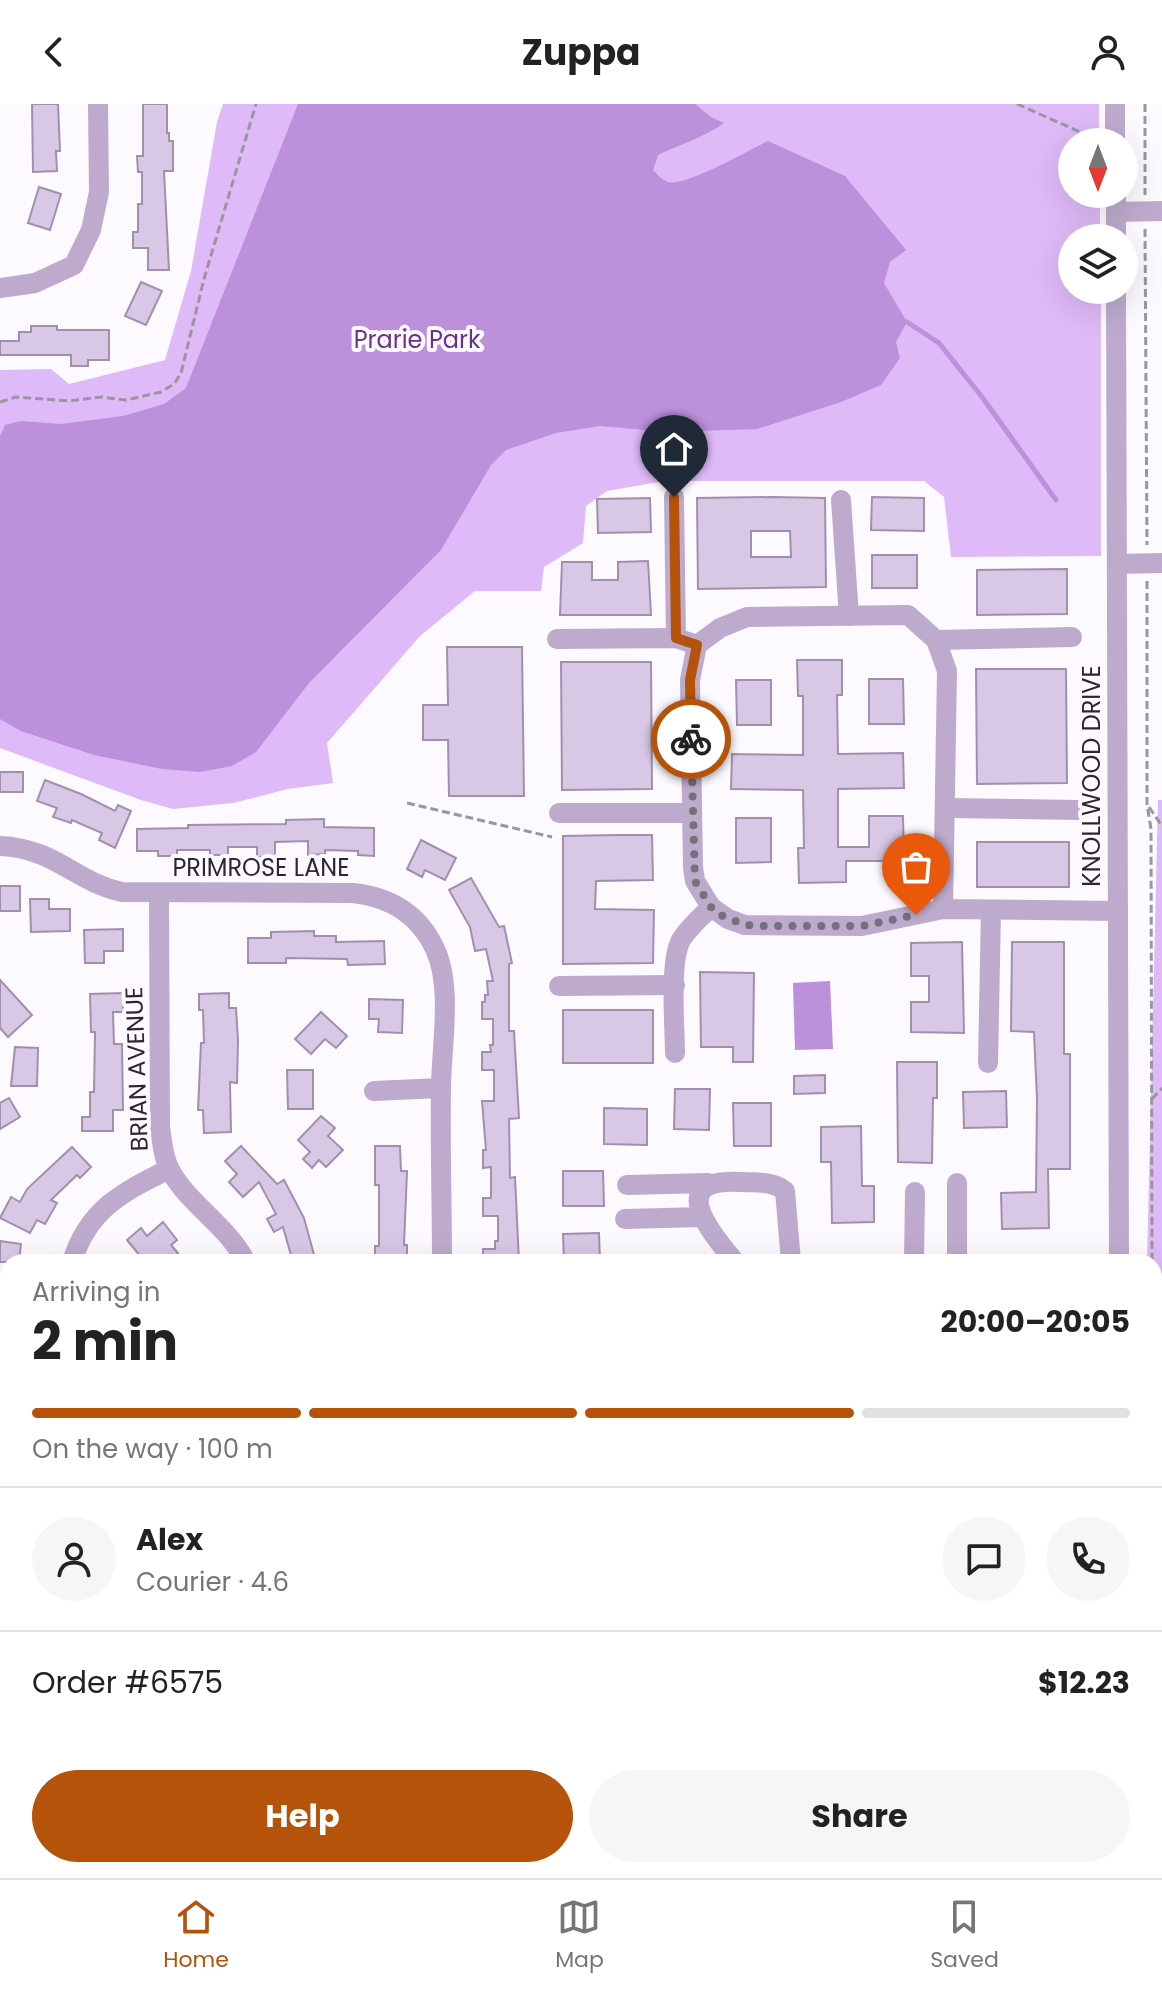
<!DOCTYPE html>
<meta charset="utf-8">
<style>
:root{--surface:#fff;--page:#f6f6f6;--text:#222;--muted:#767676;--line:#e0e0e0;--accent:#b45309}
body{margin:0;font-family:Poppins,sans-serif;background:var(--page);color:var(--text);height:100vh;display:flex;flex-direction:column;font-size:30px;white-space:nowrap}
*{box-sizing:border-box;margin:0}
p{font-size:26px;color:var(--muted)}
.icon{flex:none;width:44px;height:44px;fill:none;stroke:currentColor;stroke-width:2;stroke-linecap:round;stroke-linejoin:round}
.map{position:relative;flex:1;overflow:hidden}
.panel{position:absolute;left:0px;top:1150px;width:1162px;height:624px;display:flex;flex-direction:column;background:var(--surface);border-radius:24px 24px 0 0;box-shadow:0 8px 32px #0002}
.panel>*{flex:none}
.needle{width:52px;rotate:180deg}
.controls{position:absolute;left:1058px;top:24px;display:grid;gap:16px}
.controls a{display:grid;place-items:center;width:80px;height:80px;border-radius:50%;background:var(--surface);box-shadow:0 8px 32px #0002;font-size:40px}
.pin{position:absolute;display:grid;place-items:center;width:68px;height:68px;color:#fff;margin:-82px -34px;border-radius:50% 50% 50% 0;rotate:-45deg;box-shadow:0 0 8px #0007}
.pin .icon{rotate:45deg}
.courier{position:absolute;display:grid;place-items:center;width:80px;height:80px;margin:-40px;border:6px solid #b45309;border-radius:50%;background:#fff;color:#222;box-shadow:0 2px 10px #0007}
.summary em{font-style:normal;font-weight:700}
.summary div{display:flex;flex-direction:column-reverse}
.summary{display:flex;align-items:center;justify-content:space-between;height:136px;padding:0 32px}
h1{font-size:52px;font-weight:700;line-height:60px}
.bar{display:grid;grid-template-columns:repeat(4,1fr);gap:12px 8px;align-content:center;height:96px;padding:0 32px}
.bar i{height:10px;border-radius:6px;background:var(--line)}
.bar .active{background:var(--accent)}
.bar p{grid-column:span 4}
.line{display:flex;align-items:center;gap:20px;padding:0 32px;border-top:2px solid var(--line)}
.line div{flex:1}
.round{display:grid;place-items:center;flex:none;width:84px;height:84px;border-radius:42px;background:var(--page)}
.action{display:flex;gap:16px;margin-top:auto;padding:16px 32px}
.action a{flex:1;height:92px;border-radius:48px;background:var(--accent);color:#fff;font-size:32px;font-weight:700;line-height:92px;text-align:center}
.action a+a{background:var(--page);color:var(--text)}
header{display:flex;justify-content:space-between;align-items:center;height:104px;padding:0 32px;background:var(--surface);font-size:36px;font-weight:700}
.tabs{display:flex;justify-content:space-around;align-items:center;height:112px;border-top:2px solid var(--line);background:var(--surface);font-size:22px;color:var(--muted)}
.tabs a{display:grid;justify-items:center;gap:4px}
.tabs .active{color:var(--accent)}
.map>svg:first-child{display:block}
</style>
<header><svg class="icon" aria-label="back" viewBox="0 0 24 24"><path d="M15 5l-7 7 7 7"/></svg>Zuppa<svg class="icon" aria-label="person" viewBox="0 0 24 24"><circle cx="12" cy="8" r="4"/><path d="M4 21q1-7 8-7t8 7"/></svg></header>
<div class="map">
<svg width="1162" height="1774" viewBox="0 0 1162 1774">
<rect width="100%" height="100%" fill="#fcf9ff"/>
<polygon fill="#f8efff" points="1154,1612 1162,1612 1162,1774 1158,1774 1154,1734"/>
<g fill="#debaf8">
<polygon points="223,0 1099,0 1099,38 1072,38 1072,90 1100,90 1100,134 1072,134 1072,186 1101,186 1101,452 951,453 944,393 924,377 664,377 607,387 586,402 583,439 544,463 541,487 475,487 420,532 327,639 333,679 288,685 233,699 173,705 141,696 0,644 0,266 51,265 69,280 165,256 191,167 217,18"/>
<polygon points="1158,696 1162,696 1162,1316 1154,1316 1154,1158 1147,1158"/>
<polygon points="189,1766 427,1766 427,1774 191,1774"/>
</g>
<g fill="#bc90db">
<path d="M298,0H695L711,13L724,19C703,34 681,40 658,51L653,66C657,70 662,76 668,78C685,83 749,46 768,37L845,72L906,146L890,158L884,179L907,218L896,238L900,254L881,281L841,298L757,325L668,328L600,322L556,329L506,346L491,361L441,446L309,579L256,648L232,662L200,668L162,665L94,651L21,627L0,615V332L5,321L20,317L61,320L123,312L164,300L186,284Z"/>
<polygon points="830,877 833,945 795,946 793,879"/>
</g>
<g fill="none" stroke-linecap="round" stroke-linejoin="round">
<polyline stroke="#bc90db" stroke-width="5" points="907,218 939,239 982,293 1056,396"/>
</g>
<g fill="#d8c7e5" stroke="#a190ad" stroke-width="2" fill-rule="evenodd">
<polygon points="32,0 58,0 60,47 56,47 57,67 33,68"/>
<polygon points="143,0 167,0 167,29 169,29 169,37 173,37 173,67 164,67 169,166 148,166 148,144 133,144 133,128 138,128 138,100 142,100 142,68 138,68 137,52 143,52"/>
<polygon points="39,83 61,90 50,126 28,119"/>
<polygon points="141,178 162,187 146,221 125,212"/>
<polygon points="31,222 57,222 57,226 109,226 109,256 88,256 88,262 71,262 71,251 0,251 0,237 19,237 19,228 31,228"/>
<path d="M772,393L825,394L826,483L698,485L697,394ZM751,427H790L791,453H751Z"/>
<polygon points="872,393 924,394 924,427 871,426"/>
<polygon points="650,394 651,428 598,429 597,395"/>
<rect x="872" y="451" width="45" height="33"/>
<polygon points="648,457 651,511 560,511 562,458 592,458 592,476 618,476 618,458"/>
<polygon points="1067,465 1067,510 977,511 977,466"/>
<polygon points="447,543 522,543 524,692 449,692 448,636 423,636 423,601 448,601"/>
<polygon points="797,556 842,556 842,591 837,591 838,650 903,649 904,684 838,685 838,743 869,743 869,712 903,712 904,757 846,757 846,778 799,779 798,744 804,744 803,686 731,685 732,650 803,651 803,592 798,592"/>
<polygon points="561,558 651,558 652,685 562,686"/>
<polygon points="976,565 1066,565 1067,679 977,680"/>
<polygon points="869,575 903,575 904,620 869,620"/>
<polygon points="736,576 771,576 771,621 737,621"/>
<rect x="0" y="668" width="23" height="20"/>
<polygon points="45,676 81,690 115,707 118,701 131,707 115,744 99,736 102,729 72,716 71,719 53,713 57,704 37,697"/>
<polygon points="736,714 771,714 771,758 736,759"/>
<polygon points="324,715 324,723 374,724 374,752 358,751 358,747 325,746 325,750 308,751 308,737 275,738 275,753 257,753 257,743 228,743 228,751 210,751 210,746 177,746 177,752 158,752 158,747 137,747 137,725 188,724 188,721 286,720 286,716"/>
<polygon points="618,731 652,731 653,776 596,777 595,805 654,806 653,859 563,860 563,732"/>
<polygon points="421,736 456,754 445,776 425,766 422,773 407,765"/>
<rect x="977" y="738" width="92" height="45"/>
<polygon points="471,774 499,823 504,822 512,859 509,860 509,927 514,927 519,1014 509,1015 510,1074 515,1073 519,1158 483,1158 483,1145 495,1145 495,1137 498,1137 498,1112 483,1112 483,1094 491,1094 491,1063 483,1064 483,1046 486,1046 482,997 494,997 494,966 482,966 482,948 491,948 490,941 493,941 493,915 482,915 482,898 485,898 485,891 488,891 487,877 493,877 486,845 475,847 470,823 449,786"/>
<rect x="0" y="782" width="20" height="25"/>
<polygon points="30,795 49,795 49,805 70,805 70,827 31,828"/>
<polygon points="123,825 123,847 104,847 104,859 85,859 84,826"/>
<polygon points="314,827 314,832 336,832 336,838 384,837 385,860 348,861 347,855 286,854 286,859 248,859 248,834 271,834 271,828"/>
<polygon points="962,838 964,929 911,928 911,898 929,898 929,872 911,872 911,839"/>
<polygon points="1012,838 1064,838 1064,950 1070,950 1070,1065 1048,1065 1049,1124 1002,1125 1001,1089 1036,1088 1037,995 1034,928 1011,927"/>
<polygon points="700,868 754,869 753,958 733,958 733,943 701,943"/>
<polygon points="0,876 32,911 8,933 0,924"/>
<polygon points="123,889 123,908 113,908 114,940 122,940 123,1006 113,1006 113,1027 82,1027 82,1013 90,1013 90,988 94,988 95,928 91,928 90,890"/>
<polygon points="229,889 229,904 236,904 238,936 237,979 230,978 231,1028 204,1029 203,1006 198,1006 201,939 204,939 203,906 199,906 199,890"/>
<polygon points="369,895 403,896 402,929 378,928 379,915 369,915"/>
<rect x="563" y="906" width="90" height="53"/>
<polygon points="321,908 347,932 336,944 325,935 311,950 295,935"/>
<polygon points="15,943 38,944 37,982 11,982"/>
<polygon points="897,958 937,958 937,994 933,994 932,1059 898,1058"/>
<polygon points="287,966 313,966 313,1005 288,1005"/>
<polygon points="825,971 825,989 794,990 794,972"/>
<polygon points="675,985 710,985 709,1026 674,1025"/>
<polygon points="1006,987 1007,1023 964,1024 963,988"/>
<polygon points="9,994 20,1013 0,1025 0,999"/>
<polygon points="733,999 771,999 771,1042 734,1042"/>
<polygon points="604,1004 647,1005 647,1041 604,1040"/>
<polygon points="321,1012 335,1024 328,1032 343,1046 326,1063 319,1056 312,1064 303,1055 310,1048 298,1036"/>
<polygon points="861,1022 862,1082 874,1082 874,1118 832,1119 831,1058 821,1058 821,1023"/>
<polygon points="241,1042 277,1080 284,1076 304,1114 316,1158 293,1158 283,1123 274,1128 267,1115 276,1110 259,1078 243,1093 229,1078 237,1070 225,1057"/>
<polygon points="375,1042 400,1042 401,1067 407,1067 404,1141 407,1141 407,1158 375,1158 375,1142 379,1142 379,1081 375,1081"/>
<polygon points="72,1043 91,1063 80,1074 77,1071 51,1096 57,1099 45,1120 37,1116 30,1129 0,1114 11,1093 20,1098 27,1085"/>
<polygon points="563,1067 603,1067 604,1102 563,1102"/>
<polygon points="163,1118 177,1136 171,1141 178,1149 167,1158 161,1151 152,1158 145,1158 127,1136 141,1124 147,1132"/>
<polygon points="599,1129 600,1158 564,1158 563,1130"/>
<polygon points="0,1137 21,1140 19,1158 0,1158"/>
</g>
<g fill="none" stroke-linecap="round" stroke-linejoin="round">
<g stroke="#9a969e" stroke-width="3" stroke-dasharray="8 4" stroke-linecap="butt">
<polyline points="1017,0 1089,32 1089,38"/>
<polyline points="1145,0 1145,91"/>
<polyline points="1091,90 1091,96 1097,96"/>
<polyline points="1145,125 1147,441"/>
<polyline points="0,298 16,293 70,297 101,293 126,296 161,288 174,280 181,269 204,175 256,0"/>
<polyline points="1147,477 1147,700 1151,725 1152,1158"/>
<polyline points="407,699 552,733"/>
<polyline points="1149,703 1162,722"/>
<polyline points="1152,995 1162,984"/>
<polyline points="1154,1294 1162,1294"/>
<polyline points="1154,1756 1154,1774"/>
</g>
<g stroke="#beaacc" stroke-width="20">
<polyline points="1115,0 1115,38"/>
<polyline points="1116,90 1116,134"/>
<polyline points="1116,108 1162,107"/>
<polyline points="0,184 35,179 74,161 91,126 99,88 98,0"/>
<polyline points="1116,186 1119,1158"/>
<polyline points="674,393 676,534"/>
<polyline points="841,396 849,512"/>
<polyline points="1117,460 1162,459"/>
<polyline points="557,535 676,534 697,541"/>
<polyline points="936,536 1072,533"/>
<polyline points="946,704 1079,706"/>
<polyline points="559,709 691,709"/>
<path d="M0,742C55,744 75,778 122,788L353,789C390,793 419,810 435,845C453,883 441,944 441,985C440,1043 442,1100 442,1158"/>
<path d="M159,790L160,1023C162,1037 163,1053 170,1066C189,1101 228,1122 246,1158"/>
<polyline points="943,805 947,567 936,536 908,511 747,513 720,524 697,541 690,576 693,763 695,777 711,803 728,815 745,821 862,822 943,805 1118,807"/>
<polyline points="559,882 675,881"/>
<path d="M675,949C675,922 669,858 681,836C688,824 701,813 711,803"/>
<polyline points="988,959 991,806"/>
<polyline points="374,987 441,984"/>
<polyline points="957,1079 957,1158"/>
<polyline points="627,1081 708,1079"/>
<polyline points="625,1115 703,1113"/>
<path d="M72,1158C88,1105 123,1088 169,1065"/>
<path d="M735,1158C708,1125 665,1073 743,1078C758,1079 773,1077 785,1087L791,1158"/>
<polyline points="914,1158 915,1088"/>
<polyline points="1154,1431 1162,1431"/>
<polyline points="0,1566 8,1566"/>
<polyline points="0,1763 8,1763"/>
<polyline points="450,1766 450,1774"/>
<polyline points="1125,1766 1125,1774"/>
</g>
</g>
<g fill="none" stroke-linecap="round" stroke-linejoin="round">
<polyline stroke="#757079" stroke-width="8" stroke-dasharray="0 14.4" points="691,635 695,777 711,803 718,810 745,821 763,822 862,822 916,811"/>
<polyline stroke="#b45309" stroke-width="10" points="674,393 676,534 697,541 690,576 691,635"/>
</g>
<g text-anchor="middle" stroke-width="8" stroke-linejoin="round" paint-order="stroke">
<g font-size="24" fill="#6a338b" stroke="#fcf9ff">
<text x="417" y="244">Prarie Park</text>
</g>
<g font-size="24" fill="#2d2631" stroke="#fcf9ff">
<text transform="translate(1092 672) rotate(-90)" y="8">KNOLLWOOD DRIVE</text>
<text x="261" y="772">PRIMROSE LANE</text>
<text transform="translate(137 965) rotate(-92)" y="8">BRIAN AVENUE</text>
</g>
</g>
</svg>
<div class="controls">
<a><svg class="needle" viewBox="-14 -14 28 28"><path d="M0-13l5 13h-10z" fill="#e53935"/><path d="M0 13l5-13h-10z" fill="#767676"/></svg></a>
<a><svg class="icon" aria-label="layers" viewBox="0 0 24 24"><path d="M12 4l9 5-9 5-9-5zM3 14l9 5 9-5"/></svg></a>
</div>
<div class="pin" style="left:916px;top:811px;background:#ea580c"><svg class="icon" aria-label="bag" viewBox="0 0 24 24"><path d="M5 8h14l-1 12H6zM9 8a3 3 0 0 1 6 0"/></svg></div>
<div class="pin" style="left:674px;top:393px;background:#1f2937"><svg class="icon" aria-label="home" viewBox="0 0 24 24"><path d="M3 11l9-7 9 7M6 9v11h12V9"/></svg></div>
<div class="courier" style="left:691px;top:635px"><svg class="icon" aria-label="bike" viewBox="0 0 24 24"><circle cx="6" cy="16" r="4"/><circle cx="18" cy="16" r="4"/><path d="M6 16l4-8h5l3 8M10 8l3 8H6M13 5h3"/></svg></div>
<section class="panel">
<div class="summary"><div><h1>2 min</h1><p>Arriving in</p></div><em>20:00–20:05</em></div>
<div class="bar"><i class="active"></i><i class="active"></i><i class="active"></i><i></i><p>On the way · 100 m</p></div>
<div class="line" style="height:144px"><a class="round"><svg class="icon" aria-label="person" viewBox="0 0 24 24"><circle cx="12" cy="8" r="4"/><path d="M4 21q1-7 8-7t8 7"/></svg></a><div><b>Alex</b><p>Courier · 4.6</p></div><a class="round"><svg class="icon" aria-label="chat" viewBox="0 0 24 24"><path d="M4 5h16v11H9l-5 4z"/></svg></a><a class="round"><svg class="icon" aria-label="phone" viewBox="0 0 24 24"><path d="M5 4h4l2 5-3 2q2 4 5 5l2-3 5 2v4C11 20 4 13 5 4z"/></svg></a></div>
<div class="line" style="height:104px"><div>Order #6575</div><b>$12.23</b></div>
<div class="action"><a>Help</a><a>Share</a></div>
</section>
</div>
<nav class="tabs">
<a class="active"><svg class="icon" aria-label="home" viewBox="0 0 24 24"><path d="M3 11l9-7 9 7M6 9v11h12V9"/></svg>Home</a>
<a><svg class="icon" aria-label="map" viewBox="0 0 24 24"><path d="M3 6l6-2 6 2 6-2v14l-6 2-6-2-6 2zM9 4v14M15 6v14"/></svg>Map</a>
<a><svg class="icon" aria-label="saved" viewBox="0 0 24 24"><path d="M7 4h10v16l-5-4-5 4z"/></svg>Saved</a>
</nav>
